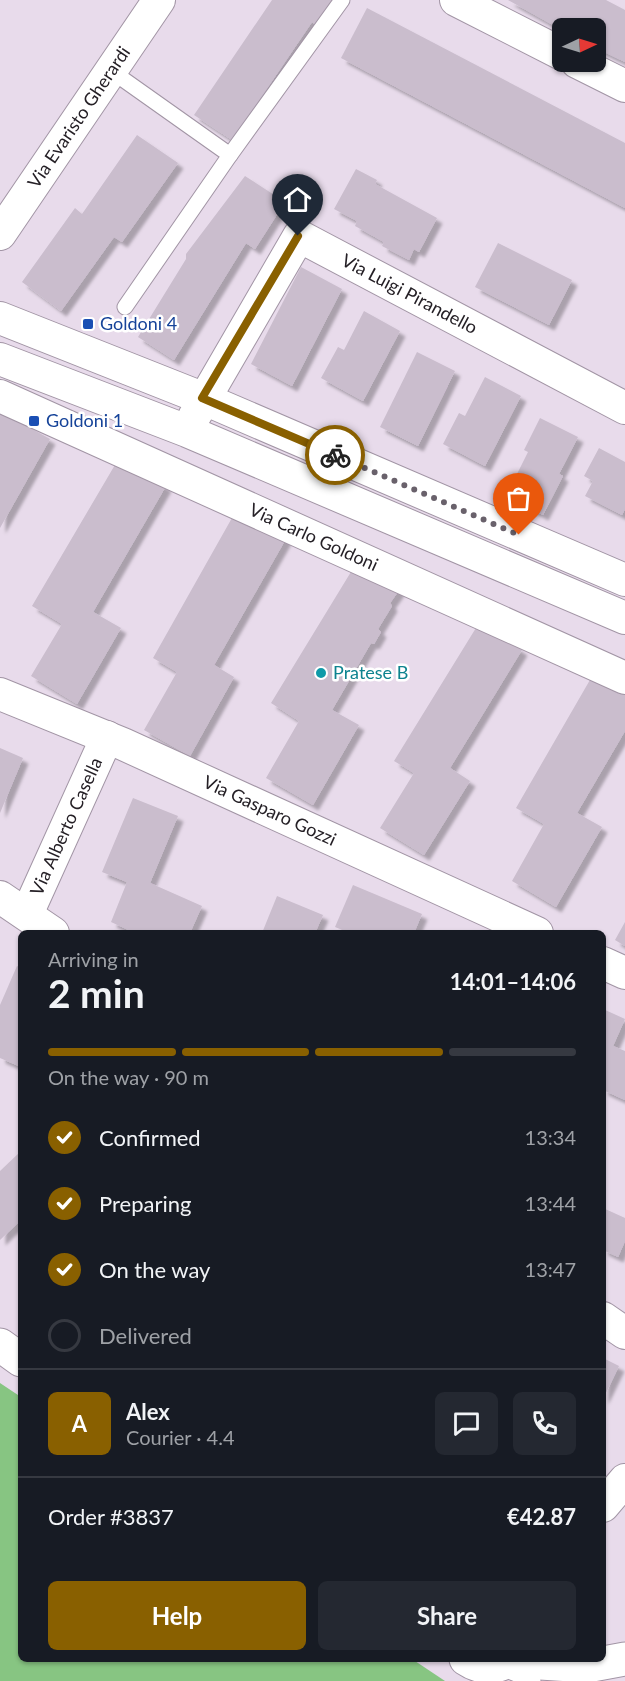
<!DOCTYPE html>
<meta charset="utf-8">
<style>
:root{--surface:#171b24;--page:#242831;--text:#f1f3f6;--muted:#9ea1a6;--line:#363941;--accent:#896000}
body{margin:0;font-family:Lato,sans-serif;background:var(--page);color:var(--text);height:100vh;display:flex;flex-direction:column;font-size:22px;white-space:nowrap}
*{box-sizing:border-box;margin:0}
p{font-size:20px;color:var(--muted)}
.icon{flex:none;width:33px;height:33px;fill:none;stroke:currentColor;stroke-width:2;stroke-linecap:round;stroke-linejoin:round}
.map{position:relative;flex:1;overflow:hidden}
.details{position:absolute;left:18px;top:930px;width:588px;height:732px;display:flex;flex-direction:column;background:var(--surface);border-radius:9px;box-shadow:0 2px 4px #0004}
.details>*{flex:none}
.needle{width:39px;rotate:86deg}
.fabs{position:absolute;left:552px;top:18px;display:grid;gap:12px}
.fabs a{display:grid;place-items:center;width:54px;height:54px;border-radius:9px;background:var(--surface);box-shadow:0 2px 4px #0004;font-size:30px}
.pin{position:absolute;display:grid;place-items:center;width:51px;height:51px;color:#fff;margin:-62px -26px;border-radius:50% 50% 50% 0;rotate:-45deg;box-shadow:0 0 6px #0007}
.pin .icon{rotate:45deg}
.courier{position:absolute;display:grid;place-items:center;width:60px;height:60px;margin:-30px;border:4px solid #896000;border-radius:50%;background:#fff;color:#222;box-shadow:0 2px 8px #0007}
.overview em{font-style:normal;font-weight:700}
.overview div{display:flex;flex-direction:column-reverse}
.overview{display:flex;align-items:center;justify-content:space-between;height:102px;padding:0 30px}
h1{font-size:39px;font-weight:700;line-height:45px}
.bar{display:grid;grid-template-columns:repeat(4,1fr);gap:9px 6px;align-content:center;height:72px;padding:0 30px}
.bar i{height:8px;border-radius:4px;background:var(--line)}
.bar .active{background:var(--accent)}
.bar p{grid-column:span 4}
.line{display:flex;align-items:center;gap:15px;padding:0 30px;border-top:2px solid var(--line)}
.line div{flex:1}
.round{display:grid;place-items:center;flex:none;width:63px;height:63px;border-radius:9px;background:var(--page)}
ol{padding:0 30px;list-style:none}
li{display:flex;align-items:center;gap:18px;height:66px}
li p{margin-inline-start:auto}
li .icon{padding:6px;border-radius:50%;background:var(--accent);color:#fff;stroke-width:4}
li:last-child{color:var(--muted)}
li i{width:33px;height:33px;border:3px solid var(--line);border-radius:50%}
.cta{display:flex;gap:12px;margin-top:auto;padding:12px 30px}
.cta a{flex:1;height:69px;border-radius:9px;background:var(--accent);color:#fff;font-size:24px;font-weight:700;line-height:69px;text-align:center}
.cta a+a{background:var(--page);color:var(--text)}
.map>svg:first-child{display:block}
</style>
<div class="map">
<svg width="625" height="1681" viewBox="0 0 625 1681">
<defs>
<filter id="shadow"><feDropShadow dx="5.5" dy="5.5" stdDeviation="1.5" flood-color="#0004"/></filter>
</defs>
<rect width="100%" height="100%" fill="#e8dbeb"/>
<polygon fill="#87c582" points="0,1383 21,1397 21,1659 412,1659 445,1681 0,1681"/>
<g fill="#cabdcd" filter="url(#shadow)">
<polygon points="272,0 333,0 316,25 312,22 232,140 194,115"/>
<polygon points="508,0 606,0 625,10 625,62 596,48 596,28 562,30"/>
<polygon points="367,8 625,143 625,208 341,58"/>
<polygon points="137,135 178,163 122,242 114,237 61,311 22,282 75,208 82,214"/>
<polygon points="356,169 377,180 375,184 437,218 419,252 414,249 409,260 382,246 384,242 355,226 357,221 334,209"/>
<polygon points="245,176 285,202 255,249 246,243 174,360 138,337 186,259 186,254"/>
<polygon points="498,243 572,280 549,325 475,287"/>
<polygon points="301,267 342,289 292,386 251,364"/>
<polygon points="364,311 400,331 363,401 321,378 338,347 344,350"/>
<polygon points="417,352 455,371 418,446 380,427"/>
<polygon points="485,377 521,396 485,466 443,444 459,413 465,416"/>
<polygon points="0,411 50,439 0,528"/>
<polygon points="540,418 578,437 559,474 563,476 543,515 506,496 528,452 524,450"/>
<polygon points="599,448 625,462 625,509 622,515 585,496 593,481 584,476"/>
<polygon points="119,458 166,486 93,612 121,628 77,704 31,676 62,624 32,606"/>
<polygon points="237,509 287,537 214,665 234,677 190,756 144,730 177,672 153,658"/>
<polygon points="357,562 403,585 390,603 392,606 378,629 381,632 374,644 371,643 332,710 359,725 313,805 266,778 299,721 271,703"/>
<polygon points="479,623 522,650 450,768 470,781 424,855 380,828 414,773 394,761"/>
<polygon points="598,666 625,682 625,731 577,813 602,827 556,907 512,881 544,824 516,808"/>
<polygon points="0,748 23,758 0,813"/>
<polygon points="133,798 178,816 150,883 202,906 190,933 135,933 111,922 127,882 102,872"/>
<polygon points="353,885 422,914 414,933 350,933 335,927"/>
<polygon points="277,896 323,915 315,933 262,933"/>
<polygon points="625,922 625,946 615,940"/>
<polygon points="17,966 21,968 21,1067 0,1058 0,1005"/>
<polygon points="603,1009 625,1019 613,1046 625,1051 625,1100 603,1090"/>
<polygon points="21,1151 21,1220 0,1240 0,1171"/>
<polygon points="603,1208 625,1218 625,1241 618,1257 603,1250"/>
<polygon points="603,1358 619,1366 603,1399"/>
</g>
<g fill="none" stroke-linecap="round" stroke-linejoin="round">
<defs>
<g id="lane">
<polyline points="110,70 230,155 125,307"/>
<polyline points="230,155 342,0"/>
<polyline points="509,1671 533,1681"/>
</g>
<g id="street">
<polyline points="456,0 562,54"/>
<polyline points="577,62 625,86"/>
<path id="s1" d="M0,234L159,0"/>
<polyline points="0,318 202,398 625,580"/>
<polyline points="0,359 187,431 625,618"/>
<path id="s2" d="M0,396L625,678"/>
<path id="s3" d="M194,417L299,236L625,408"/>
<path id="s4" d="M0,694L123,744L537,933"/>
<polyline points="0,897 53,933"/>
<path id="s5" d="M27,914L107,737"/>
<polyline points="603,963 625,973"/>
<polyline points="603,1318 625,1333"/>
<polyline points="603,1506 625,1480"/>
</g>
<g id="secondary">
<polyline points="0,1345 21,1360"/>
<path d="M466,1659C481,1669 496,1669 511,1659"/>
<polyline points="508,1661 587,1666 625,1659"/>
</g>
</defs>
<use href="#lane" stroke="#a295a5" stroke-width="17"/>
<use href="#street" stroke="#a295a5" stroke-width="34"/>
<use href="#secondary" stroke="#a295a5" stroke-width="35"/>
<use href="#lane" stroke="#fff" stroke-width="15"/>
<use href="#street" stroke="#fff" stroke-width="32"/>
<use href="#secondary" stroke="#fff" stroke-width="33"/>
</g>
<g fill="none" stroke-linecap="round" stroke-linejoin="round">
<polyline stroke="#69616b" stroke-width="6" stroke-dasharray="0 10.8" points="335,455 519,535"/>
<polyline stroke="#896000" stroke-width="8" points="298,236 202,398 335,455"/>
</g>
<g fill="#1a4fb4" stroke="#fff" stroke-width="2">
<rect x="82" y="318" width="12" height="12" rx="3"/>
<rect x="28" y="415" width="12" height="12" rx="3"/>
</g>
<circle fill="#0f9aa8" stroke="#fff" stroke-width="2" cx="321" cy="673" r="6"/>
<g text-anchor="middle" stroke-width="5" stroke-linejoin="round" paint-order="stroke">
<g font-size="18" fill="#252026" stroke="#fff">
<text dy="6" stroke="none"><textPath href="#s1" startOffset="141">Via Evaristo Gherardi</textPath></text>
<text dy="6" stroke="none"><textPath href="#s3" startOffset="334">Via Luigi Pirandello</textPath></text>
<text dy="6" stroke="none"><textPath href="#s2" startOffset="344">Via Carlo Goldoni</textPath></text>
<text dy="6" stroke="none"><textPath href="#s4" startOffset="294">Via Gasparo Gozzi</textPath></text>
<text dy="6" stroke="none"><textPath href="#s5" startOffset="96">Via Alberto Casella</textPath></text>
</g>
<g font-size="18" fill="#164399" stroke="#fff" text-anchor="start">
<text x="100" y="330">Goldoni 4</text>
<text x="46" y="427">Goldoni 1</text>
</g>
<g font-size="18" fill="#0d838f" stroke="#fff" text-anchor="start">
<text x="333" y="679">Pratese B</text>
</g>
</g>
</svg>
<div class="fabs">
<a><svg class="needle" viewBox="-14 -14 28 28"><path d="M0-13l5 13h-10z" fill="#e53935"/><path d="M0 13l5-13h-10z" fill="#9ea1a6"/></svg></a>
</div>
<div class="pin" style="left:519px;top:535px;background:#ea580c"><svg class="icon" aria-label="bag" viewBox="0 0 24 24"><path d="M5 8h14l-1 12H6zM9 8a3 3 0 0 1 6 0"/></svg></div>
<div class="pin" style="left:298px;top:236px;background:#1f2937"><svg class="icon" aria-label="home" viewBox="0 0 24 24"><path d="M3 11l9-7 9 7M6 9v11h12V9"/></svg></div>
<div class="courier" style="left:335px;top:455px"><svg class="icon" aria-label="bike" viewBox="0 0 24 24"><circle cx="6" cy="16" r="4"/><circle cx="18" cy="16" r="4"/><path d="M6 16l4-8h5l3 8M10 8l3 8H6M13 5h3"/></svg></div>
<section class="details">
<div class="overview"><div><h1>2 min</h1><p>Arriving in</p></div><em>14:01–14:06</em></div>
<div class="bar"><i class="active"></i><i class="active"></i><i class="active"></i><i></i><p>On the way · 90 m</p></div>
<ol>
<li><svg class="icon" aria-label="check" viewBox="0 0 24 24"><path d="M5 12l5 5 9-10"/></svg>Confirmed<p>13:34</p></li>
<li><svg class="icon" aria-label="check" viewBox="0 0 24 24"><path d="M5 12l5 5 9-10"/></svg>Preparing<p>13:44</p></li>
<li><svg class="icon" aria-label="check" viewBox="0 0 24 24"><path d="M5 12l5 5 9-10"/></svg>On the way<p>13:47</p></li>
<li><i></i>Delivered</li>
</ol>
<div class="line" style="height:108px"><b class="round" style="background:var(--accent);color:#fff">A</b><div><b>Alex</b><p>Courier · 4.4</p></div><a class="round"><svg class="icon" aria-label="chat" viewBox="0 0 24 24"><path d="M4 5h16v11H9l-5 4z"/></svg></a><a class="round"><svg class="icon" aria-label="phone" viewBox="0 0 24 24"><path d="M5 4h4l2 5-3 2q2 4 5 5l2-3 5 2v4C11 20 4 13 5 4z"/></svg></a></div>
<div class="line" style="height:78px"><div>Order #3837</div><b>€42.87</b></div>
<div class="cta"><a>Help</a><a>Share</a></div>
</section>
</div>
